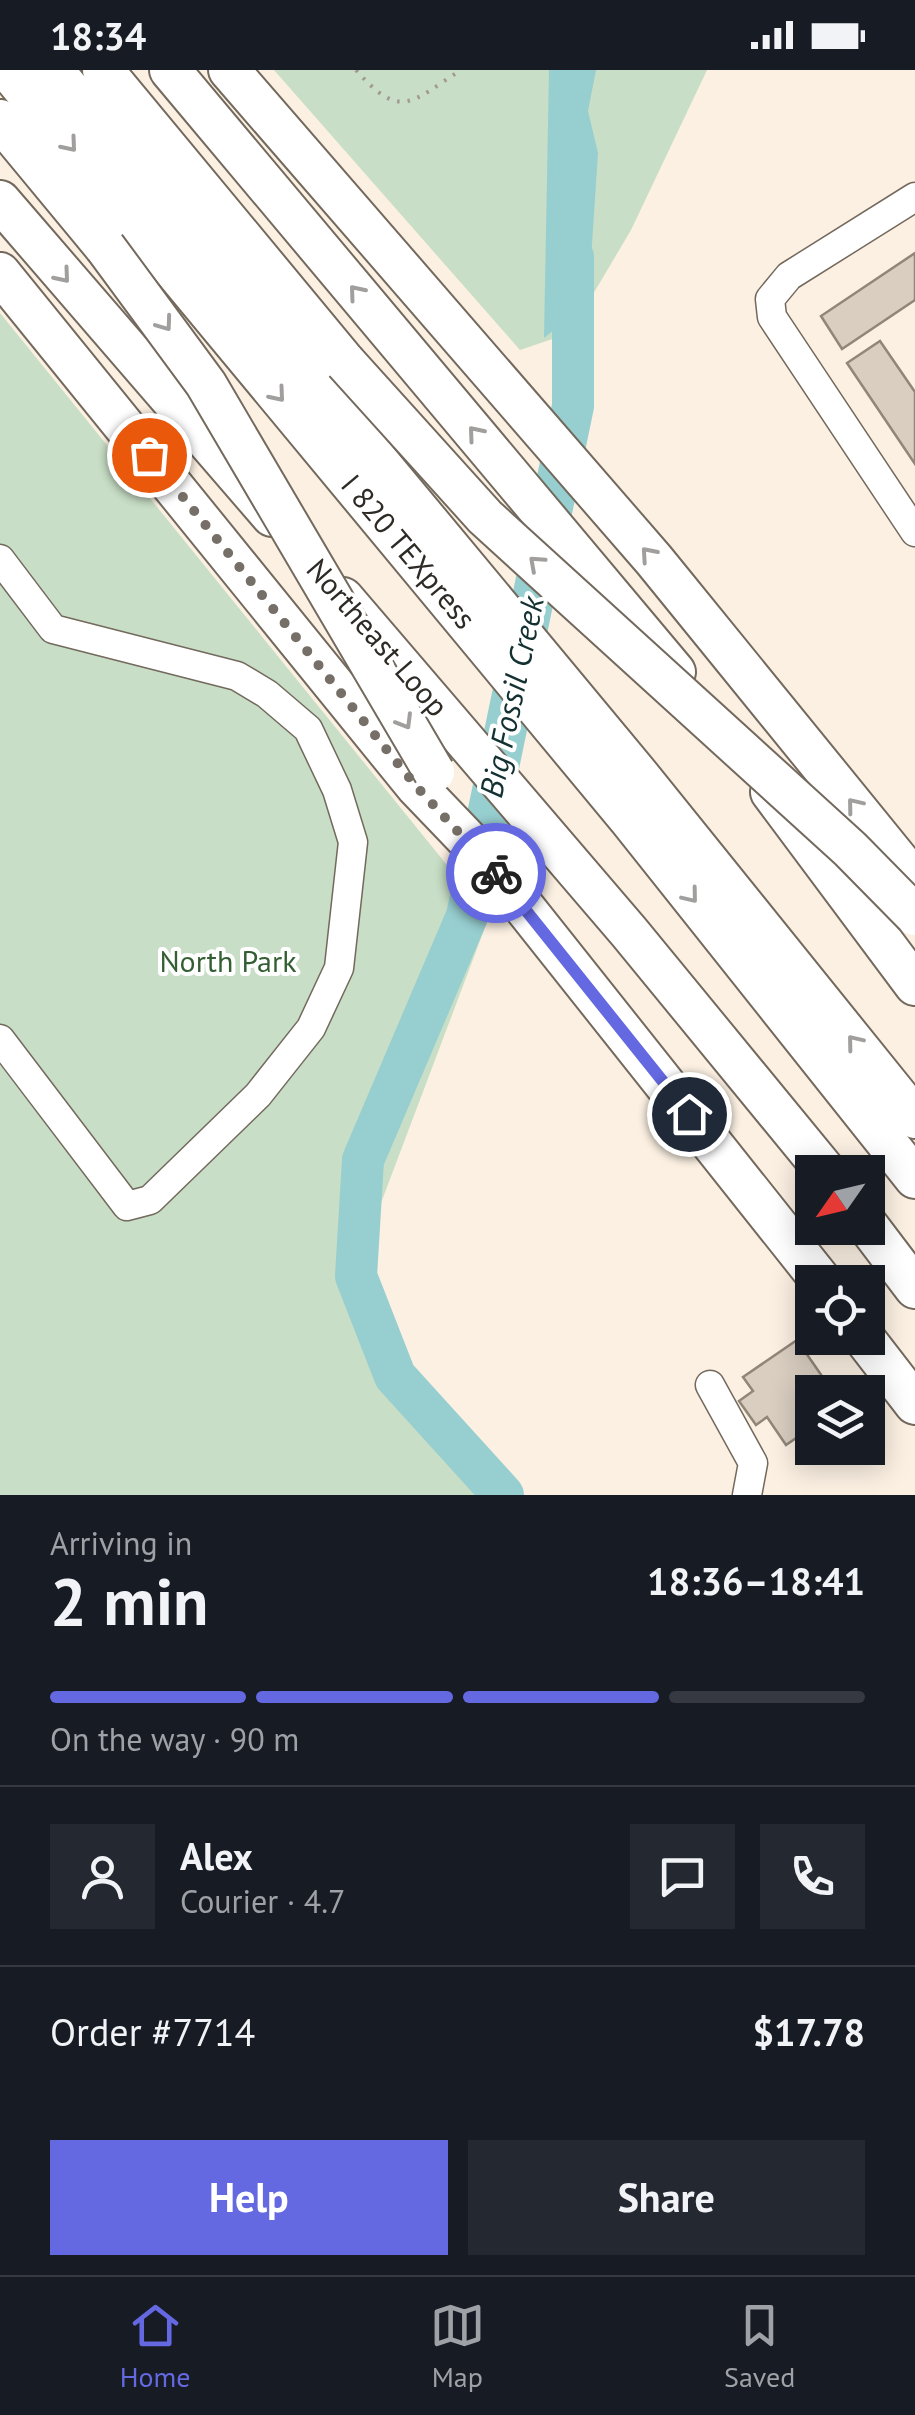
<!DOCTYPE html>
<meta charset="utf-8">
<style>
:root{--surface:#171b24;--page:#242831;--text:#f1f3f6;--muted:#9ea1a6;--line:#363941;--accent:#6468e1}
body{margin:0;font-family:"PT Sans",sans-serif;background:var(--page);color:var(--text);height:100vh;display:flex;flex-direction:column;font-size:38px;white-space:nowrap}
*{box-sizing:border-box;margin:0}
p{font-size:32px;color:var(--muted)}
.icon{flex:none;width:55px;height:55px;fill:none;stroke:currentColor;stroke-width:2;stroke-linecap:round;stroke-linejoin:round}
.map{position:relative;height:1425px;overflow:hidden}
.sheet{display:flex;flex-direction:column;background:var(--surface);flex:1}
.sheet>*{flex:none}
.needle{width:65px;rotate:236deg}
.fabs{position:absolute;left:795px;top:1085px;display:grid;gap:20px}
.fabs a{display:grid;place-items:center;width:90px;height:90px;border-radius:0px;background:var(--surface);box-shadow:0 5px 25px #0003;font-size:50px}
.pin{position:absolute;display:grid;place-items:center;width:85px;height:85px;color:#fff;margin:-42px;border:5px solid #fff;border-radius:50%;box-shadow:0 2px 10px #0007}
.courier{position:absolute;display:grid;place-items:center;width:100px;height:100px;margin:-50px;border:8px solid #6468e1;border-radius:50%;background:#fff;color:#222;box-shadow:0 2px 12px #0007}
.headline em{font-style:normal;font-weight:700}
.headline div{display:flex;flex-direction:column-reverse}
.headline{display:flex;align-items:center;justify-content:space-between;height:170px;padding:0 50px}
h1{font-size:65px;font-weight:700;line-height:75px}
.bar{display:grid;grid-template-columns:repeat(4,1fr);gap:15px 10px;align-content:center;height:120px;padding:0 50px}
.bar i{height:12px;border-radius:8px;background:var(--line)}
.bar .on{background:var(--accent)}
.bar p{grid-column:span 4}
.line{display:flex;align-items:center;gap:25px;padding:0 50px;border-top:2px solid var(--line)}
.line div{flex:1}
.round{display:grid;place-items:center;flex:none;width:105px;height:105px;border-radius:0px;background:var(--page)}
.primary-button{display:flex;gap:20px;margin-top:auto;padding:20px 50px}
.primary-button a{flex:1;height:115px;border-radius:0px;background:var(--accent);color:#fff;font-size:40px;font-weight:700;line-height:115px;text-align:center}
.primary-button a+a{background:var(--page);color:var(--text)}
.status{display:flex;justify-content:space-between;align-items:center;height:70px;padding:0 50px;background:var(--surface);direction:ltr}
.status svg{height:28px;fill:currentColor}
.tabs{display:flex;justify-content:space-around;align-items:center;height:140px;border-top:2px solid var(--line);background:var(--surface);font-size:28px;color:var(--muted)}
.tabs a{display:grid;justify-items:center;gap:5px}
.tabs .on{color:var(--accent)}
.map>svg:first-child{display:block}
</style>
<div class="status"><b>18:34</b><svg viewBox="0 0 49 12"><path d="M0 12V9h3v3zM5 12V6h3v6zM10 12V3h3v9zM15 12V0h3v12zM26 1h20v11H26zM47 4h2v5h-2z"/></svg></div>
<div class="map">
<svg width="915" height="1425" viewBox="0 0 915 1425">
<rect width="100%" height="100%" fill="#fbf0e2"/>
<g fill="#c8dec6">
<polygon points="274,0 707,0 631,160 570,263 520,280"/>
<polygon points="0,243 489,847 353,1207 476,1425 0,1425"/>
</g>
<polygon fill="#97ced0" points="549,0 596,0 588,41 598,83 589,219 579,239 544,268"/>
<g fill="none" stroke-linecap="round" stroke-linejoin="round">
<polyline stroke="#97ced0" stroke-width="42" points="503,1425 395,1306 356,1206 363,1090 467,846 573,336 573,187"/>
</g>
<g fill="#d9cec0" stroke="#908679" stroke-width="2.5">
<polygon points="915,183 915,230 842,279 821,246"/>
<polygon points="880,271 915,322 915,394 847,293"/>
<polygon points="797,1270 833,1322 812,1322 812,1357 786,1375 767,1347 756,1355 739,1331 753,1321 743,1307"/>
</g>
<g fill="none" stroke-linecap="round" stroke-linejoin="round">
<defs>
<g id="minor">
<polyline points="915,127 789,206 770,229 772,247 915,462"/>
<polyline points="0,489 53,559 237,606 267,624 308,659 337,720 353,772 339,898 311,958 258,1025 150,1130 127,1136 0,969"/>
<polyline points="710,1315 753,1393 747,1425"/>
</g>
<g id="highway">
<polyline points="8,0 630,750 915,1108"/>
<polyline points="53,0 637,703 915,1048"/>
<polyline points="103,0 345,292"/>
<polyline points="170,0 675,602"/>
<polyline points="229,0 654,490 915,811"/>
<polyline points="0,50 105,177"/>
<polyline points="0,131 272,446"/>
<polyline points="0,203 416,716 485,788 822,1212"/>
<polyline points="343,528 629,862 826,1102"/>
<polyline points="771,722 915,915"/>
<polyline points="868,1156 915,1218"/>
<polyline points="864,1268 915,1334"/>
</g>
</defs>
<use href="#minor" stroke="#73695d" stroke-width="31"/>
<use href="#highway" stroke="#73695d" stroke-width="44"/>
<path stroke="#a29a90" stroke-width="4" stroke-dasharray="2.5 8" stroke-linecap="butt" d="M356,0C401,52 412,31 461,0"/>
<use href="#minor" stroke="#fff" stroke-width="28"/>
<use href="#highway" stroke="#fff" stroke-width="40"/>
<defs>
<g id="highway-bridge">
<polyline points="105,177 206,314 434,702"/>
<polyline points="345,292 485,447 850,779 915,845"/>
</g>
</defs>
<use href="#highway-bridge" stroke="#73695d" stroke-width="44" stroke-linecap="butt"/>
<use href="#highway-bridge" stroke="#fff" stroke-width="40"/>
</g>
<defs><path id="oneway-chevron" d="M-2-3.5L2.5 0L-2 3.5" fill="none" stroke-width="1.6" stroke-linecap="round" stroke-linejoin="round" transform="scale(2.5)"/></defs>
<g stroke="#a19f9d">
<use href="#oneway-chevron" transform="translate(70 75) rotate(50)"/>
<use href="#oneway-chevron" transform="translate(63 206) rotate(50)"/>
<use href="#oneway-chevron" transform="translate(356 222) rotate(-130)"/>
<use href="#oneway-chevron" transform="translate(165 254) rotate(54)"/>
<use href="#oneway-chevron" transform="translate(278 325) rotate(50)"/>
<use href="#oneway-chevron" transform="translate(475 363) rotate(-130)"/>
<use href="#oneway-chevron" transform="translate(648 484) rotate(-131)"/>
<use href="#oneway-chevron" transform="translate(536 493) rotate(-138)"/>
<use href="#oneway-chevron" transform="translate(405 652) rotate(59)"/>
<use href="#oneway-chevron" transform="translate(854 735) rotate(-129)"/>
<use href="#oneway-chevron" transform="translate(691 826) rotate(51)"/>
<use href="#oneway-chevron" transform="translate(854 972) rotate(-129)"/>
</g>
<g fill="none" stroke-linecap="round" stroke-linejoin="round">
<polyline stroke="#766f67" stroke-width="10" stroke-dasharray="0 18" points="149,385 416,716 496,803"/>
<polyline stroke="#6468e1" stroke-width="12" points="496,803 689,1044"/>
</g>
<g text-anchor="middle" stroke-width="8" stroke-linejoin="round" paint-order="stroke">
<g font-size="30" fill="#2e2a25" stroke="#fff">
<text transform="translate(408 482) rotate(50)" y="10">I 820 TEXpress</text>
<text transform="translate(377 568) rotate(49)" y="10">Northeast Loop</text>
</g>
<g font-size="30" fill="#335f32" stroke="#fff">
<text x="228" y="902">North Park</text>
</g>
<g font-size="32" font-style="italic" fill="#143132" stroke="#fff">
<text transform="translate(512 627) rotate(-78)" y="11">Big Fossil Creek</text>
</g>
</g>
</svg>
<div class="fabs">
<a><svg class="needle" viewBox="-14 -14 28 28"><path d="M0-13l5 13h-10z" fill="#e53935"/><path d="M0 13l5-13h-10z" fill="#9ea1a6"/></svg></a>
<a><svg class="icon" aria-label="locate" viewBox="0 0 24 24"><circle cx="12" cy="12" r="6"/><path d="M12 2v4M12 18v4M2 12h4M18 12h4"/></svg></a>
<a><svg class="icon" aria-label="layers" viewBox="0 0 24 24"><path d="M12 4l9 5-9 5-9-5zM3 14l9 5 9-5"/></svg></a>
</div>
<div class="pin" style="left:149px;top:385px;background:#ea580c"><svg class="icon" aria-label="bag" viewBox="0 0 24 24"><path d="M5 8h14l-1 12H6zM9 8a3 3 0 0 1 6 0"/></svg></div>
<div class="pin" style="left:689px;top:1044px;background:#1f2937"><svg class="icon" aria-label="home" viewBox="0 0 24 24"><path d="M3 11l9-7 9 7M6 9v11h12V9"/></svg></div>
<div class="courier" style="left:496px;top:803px"><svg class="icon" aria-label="bike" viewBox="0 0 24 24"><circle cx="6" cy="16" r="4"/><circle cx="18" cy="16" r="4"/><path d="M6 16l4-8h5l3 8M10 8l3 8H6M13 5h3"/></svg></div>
</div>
<section class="sheet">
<div class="headline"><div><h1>2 min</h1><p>Arriving in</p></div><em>18:36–18:41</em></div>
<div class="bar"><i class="on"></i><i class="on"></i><i class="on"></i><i></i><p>On the way · 90 m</p></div>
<div class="line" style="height:180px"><a class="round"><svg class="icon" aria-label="person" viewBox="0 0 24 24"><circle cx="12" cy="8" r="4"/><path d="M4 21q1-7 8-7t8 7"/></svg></a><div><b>Alex</b><p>Courier · 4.7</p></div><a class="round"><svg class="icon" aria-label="chat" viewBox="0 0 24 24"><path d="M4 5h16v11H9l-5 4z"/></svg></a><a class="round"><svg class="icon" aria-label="phone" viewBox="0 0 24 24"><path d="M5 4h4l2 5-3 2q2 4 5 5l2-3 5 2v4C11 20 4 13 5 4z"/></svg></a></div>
<div class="line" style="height:130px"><div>Order #7714</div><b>$17.78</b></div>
<div class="primary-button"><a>Help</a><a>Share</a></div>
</section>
<nav class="tabs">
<a class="on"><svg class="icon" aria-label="home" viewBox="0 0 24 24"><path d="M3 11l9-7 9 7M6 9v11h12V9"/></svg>Home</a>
<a><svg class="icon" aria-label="map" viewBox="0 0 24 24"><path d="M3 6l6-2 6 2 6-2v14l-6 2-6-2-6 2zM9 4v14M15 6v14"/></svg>Map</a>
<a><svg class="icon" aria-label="saved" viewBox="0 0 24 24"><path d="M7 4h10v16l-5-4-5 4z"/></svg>Saved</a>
</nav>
